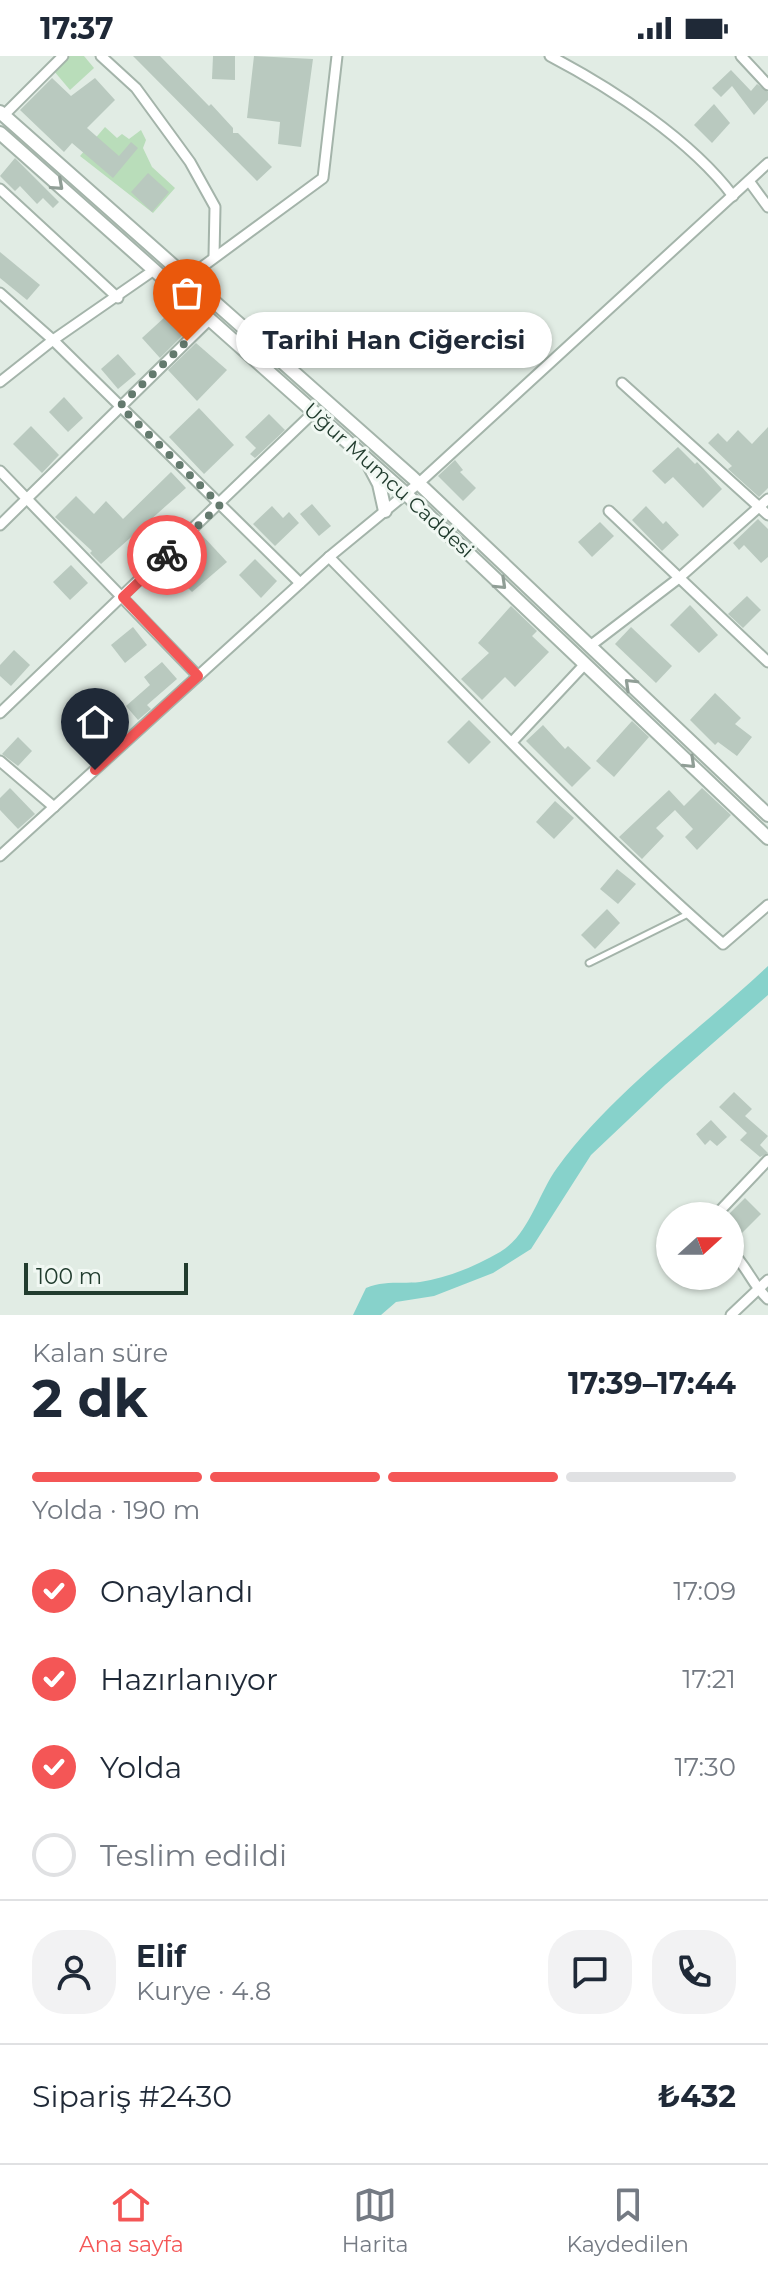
<!DOCTYPE html>
<html lang="tr">
<meta charset="utf-8">
<style>
:root{--surface:#fff;--page:#f2f2f3;--text:#1f2937;--muted:#747a83;--line:#e0e1e3;--accent:#f45656}
body{margin:0;font-family:Montserrat,sans-serif;background:var(--page);color:var(--text);height:100vh;display:flex;flex-direction:column;font-size:30px;white-space:nowrap}
*{box-sizing:border-box;margin:0}
p{font-size:26px;color:var(--muted)}
.icon{flex:none;width:44px;height:44px;fill:none;stroke:currentColor;stroke-width:2;stroke-linecap:round;stroke-linejoin:round}
.map{position:relative;height:1259px;overflow:hidden}
.panel{display:flex;flex-direction:column;background:var(--surface);flex:1}
.panel>*{flex:none}
.needle{width:52px;rotate:69deg}
.fabs{position:absolute;left:656px;top:1146px;display:grid;gap:16px}
.fabs a{display:grid;place-items:center;width:88px;height:88px;border-radius:50%;background:var(--surface);box-shadow:0 2px 6px #0004;font-size:40px}
.scale{position:absolute;left:24px;bottom:20px;width:164px;box-sizing:border-box;padding-left:8px;border:4px solid #213c2e;border-top:0;font-size:22px;line-height:28px;white-space:nowrap;color:#213c2e;-webkit-text-stroke:6px #f1f8f3;paint-order:stroke}
.pin{position:absolute;display:grid;place-items:center;width:68px;height:68px;color:#fff;margin:-82px -34px;border-radius:50% 50% 50% 0;rotate:-45deg;box-shadow:0 0 8px #0007}
.pin .icon{rotate:45deg}
.courier{position:absolute;display:grid;place-items:center;width:80px;height:80px;margin:-40px;border:6px solid #f45656;border-radius:50%;background:#fff;color:#222;box-shadow:0 2px 10px #0007}
.bubble{position:absolute;height:56px;border-radius:28px;background:var(--surface);box-shadow:0 2px 6px #0004;font-size:26px;font-weight:700;line-height:56px;text-align:center}
.head em{font-style:normal;font-weight:700}
.head div{display:flex;flex-direction:column-reverse}
.head{display:flex;align-items:center;justify-content:space-between;height:136px;padding:0 32px}
h1{font-size:52px;font-weight:700;line-height:60px}
.bar{display:grid;grid-template-columns:repeat(4,1fr);gap:12px 8px;align-content:center;height:96px;padding:0 32px}
.bar i{height:10px;border-radius:6px;background:var(--line)}
.bar .current{background:var(--accent)}
.bar p{grid-column:span 4}
.line{display:flex;align-items:center;gap:20px;padding:0 32px;border-top:2px solid var(--line)}
.line div{flex:1}
.round{display:grid;place-items:center;flex:none;width:84px;height:84px;border-radius:32px;background:var(--page)}
ol{padding:0 32px;list-style:none}
li{display:flex;align-items:center;gap:24px;height:88px}
li p{margin-inline-start:auto}
li .icon{padding:8px;border-radius:50%;background:var(--accent);color:#fff;stroke-width:4}
li:last-child{color:var(--muted)}
li i{width:44px;height:44px;border:4px solid var(--line);border-radius:50%}
.status{display:flex;justify-content:space-between;align-items:center;height:56px;padding:0 40px;background:var(--surface);direction:ltr}
.status svg{height:22px;fill:currentColor}
.dock{display:flex;justify-content:space-around;align-items:center;height:112px;border-top:2px solid var(--line);background:var(--surface);font-size:22px;color:var(--muted)}
.dock a{display:grid;justify-items:center;gap:4px}
.dock .current{color:var(--accent)}
.map>svg:first-child{display:block}
</style>
<div class="status"><b>17:37</b><svg viewBox="0 0 49 12"><path d="M0 12V9h3v3zM5 12V6h3v6zM10 12V3h3v9zM15 12V0h3v12zM26 1h20v11H26zM47 4h2v5h-2z"/></svg></div>
<div class="map">
<svg width="768" height="1259" viewBox="0 0 768 1259">
<rect width="100%" height="100%" fill="#e1ece4"/>
<g fill="#b9ddba">
<polygon points="70,0 84,0 94,12 70,34 54,15"/>
<polygon points="105,71 117,82 122,78 129,83 141,74 146,84 143,92 152,111 175,132 153,157 80,100"/>
</g>
<path fill="#87d2cb" d="M768,910V939L665,1029L591,1099L531,1193L493,1217L434,1240L396,1246L381,1259H353L366,1232C384,1224 402,1228 420,1226C447,1222 476,1210 500,1196C529,1179 538,1138 557,1112C614,1034 698,976 768,910Z"/>
<g fill="#b9c9bf">
<polygon points="133,0 160,0 209,50 211,48 233,72 233,77 238,77 272,111 257,125"/>
<polygon points="213,0 235,0 235,24 212,23"/>
<polygon points="254,0 313,3 301,91 278,88 280,66 247,62"/>
<polygon points="731,14 751,35 757,28 768,36 768,44 754,59 732,30 721,41 712,32"/>
<polygon points="52,22 71,40 95,22 115,44 87,72 119,100 131,86 138,92 113,122 72,87 64,96 20,54"/>
<polygon points="714,48 730,67 712,87 694,69"/>
<polygon points="15,102 59,146 53,152 43,142 37,148 20,130 15,135 0,120"/>
<polygon points="148,117 169,136 152,156 131,136"/>
<polygon points="0,196 40,229 27,244 0,222"/>
<polygon points="178,249 194,268 160,302 142,282"/>
<polygon points="196,287 227,314 197,345 168,314"/>
<polygon points="118,298 136,318 118,333 101,313"/>
<polygon points="64,341 83,362 68,376 49,356"/>
<polygon points="199,352 234,389 204,418 169,381"/>
<polygon points="269,358 285,374 255,402 250,398 256,392 245,381"/>
<polygon points="31,370 59,399 42,417 13,388"/>
<polygon points="768,371 768,432 759,441 728,413 732,410 708,387 718,377 727,386 738,374 752,388"/>
<polygon points="678,391 695,408 697,406 722,433 703,452 673,421 665,428 652,415"/>
<polygon points="455,404 463,414 460,416 476,432 463,445 438,420"/>
<polygon points="171,416 186,432 101,508 90,497 92,495 55,461 76,440 94,458 106,445 123,463"/>
<polygon points="312,448 331,470 319,480 300,458"/>
<polygon points="272,450 283,462 289,456 299,467 275,490 253,468"/>
<polygon points="646,450 663,468 666,465 679,479 662,495 632,464"/>
<polygon points="758,463 768,473 768,501 761,507 744,489 739,494 733,487"/>
<polygon points="600,466 614,480 592,501 578,486"/>
<polygon points="201,478 227,506 192,536 166,509"/>
<polygon points="255,503 277,525 261,542 239,519"/>
<polygon points="71,509 88,527 70,544 53,526"/>
<polygon points="747,540 761,554 743,572 728,558"/>
<polygon points="690,549 718,579 699,597 670,569"/>
<polygon points="511,550 537,575 532,580 549,596 515,631 505,621 482,644 461,623 489,597 478,587"/>
<polygon points="133,571 147,589 125,607 111,589"/>
<polygon points="631,571 672,610 656,627 615,588"/>
<polygon points="14,594 30,609 11,630 0,620 0,609"/>
<polygon points="162,606 177,623 147,649 151,653 138,664 126,650 150,629 144,621"/>
<polygon points="715,637 741,662 735,668 752,681 737,700 718,686 715,689 690,664"/>
<polygon points="469,664 491,686 469,708 447,686"/>
<polygon points="632,665 649,681 614,721 596,705"/>
<polygon points="543,669 565,693 568,690 591,712 572,731 526,685"/>
<polygon points="18,681 32,695 18,710 2,698"/>
<polygon points="10,732 35,758 18,773 0,754 0,742"/>
<polygon points="702,732 731,759 697,794 685,781 693,773 675,754 656,772 664,780 642,803 619,781 669,734 684,750"/>
<polygon points="555,745 574,762 554,783 536,766"/>
<polygon points="617,813 636,828 618,848 600,833"/>
<polygon points="607,853 620,867 595,893 581,879"/>
<polygon points="734,1036 752,1053 745,1060 768,1080 760,1089 768,1097 760,1101 740,1084 747,1077 719,1051"/>
<polygon points="711,1064 727,1081 717,1090 710,1084 705,1089 696,1078"/>
<polygon points="745,1142 761,1158 736,1183 730,1176 730,1157"/>
</g>
<g fill="none" stroke-linecap="round" stroke-linejoin="round">
<defs>
<polyline id="service" points="589,907 688,858"/>
<g id="minor">
<polyline points="101,0 136,32 190,106 215,151 214,200"/>
<path d="M550,0C613,33 691,84 733,140"/>
<polyline points="741,0 768,29"/>
<polyline points="4,59 63,0"/>
<polyline points="749,125 768,151"/>
<polyline points="0,133 118,242"/>
<polyline points="187,222 323,122 337,0"/>
<polyline points="0,237 53,284 300,527"/>
<polyline points="0,326 53,284 154,214"/>
<polyline points="622,327 768,459"/>
<polyline points="0,415 198,620"/>
<polyline points="609,455 768,606"/>
<polyline points="0,469 210,263"/>
<path d="M329,501C458,632 585,767 723,888L768,849"/>
<polyline points="590,590 679,522 768,443"/>
<polyline points="0,657 314,356"/>
<polyline points="512,686 585,608"/>
<polyline points="0,705 54,751"/>
<polyline points="0,800 329,501 419,427 768,107"/>
<polyline points="715,1160 768,1104"/>
<path d="M730,1194C748,1211 752,1229 768,1243"/>
<polyline points="731,1259 768,1224"/>
</g>
<g id="tertiary">
<polyline points="0,56 413,422 768,759"/>
<polyline points="0,77 406,438 768,782"/>
<polyline points="369,409 379,428 385,455"/>
</g>
</defs>
<use href="#service" stroke="#a4b4aa" stroke-width="9"/>
<use href="#minor" stroke="#a4b4aa" stroke-width="13"/>
<use href="#tertiary" stroke="#a4b4aa" stroke-width="16"/>
<use href="#service" stroke="#fff" stroke-width="5"/>
<use href="#minor" stroke="#fff" stroke-width="9"/>
<use href="#tertiary" stroke="#fff" stroke-width="12"/>
</g>
<defs><path id="oneway-chevron" d="M-2-3.5L2.5 0L-2 3.5" fill="none" stroke-width="1.6" stroke-linecap="round" stroke-linejoin="round" transform="scale(2)"/></defs>
<g stroke="#909e96">
<use href="#oneway-chevron" transform="translate(58 129) rotate(42)"/>
<use href="#oneway-chevron" transform="translate(501 528) rotate(44)"/>
<use href="#oneway-chevron" transform="translate(630 628) rotate(-136)"/>
<use href="#oneway-chevron" transform="translate(690 707) rotate(44)"/>
</g>
<g fill="none" stroke-linecap="round" stroke-linejoin="round">
<polyline stroke="#647a6e" stroke-width="8" stroke-dasharray="0 14.4" points="167,499 220,449 120,350 187,285"/>
<polyline stroke="#f45656" stroke-width="10" points="95,714 198,620 123,541 167,499"/>
</g>
<g text-anchor="middle" stroke-width="6" stroke-linejoin="round" paint-order="stroke">
<g font-size="20" fill="#213c2e" stroke="#f1f8f3">
<text transform="translate(389 424) rotate(42)" y="7">Uğur Mumcu Caddesi</text>
</g>
</g>
</svg>
<div class="fabs">
<a><svg class="needle" viewBox="-14 -14 28 28"><path d="M0-13l5 13h-10z" fill="#e53935"/><path d="M0 13l5-13h-10z" fill="#747a83"/></svg></a>
</div>
<div class="scale">100 m</div>
<div class="pin" style="left:187px;top:285px;background:#ea580c"><svg class="icon" aria-label="bag" viewBox="0 0 24 24"><path d="M5 8h14l-1 12H6zM9 8a3 3 0 0 1 6 0"/></svg></div>
<div class="pin" style="left:95px;top:714px;background:#1f2937"><svg class="icon" aria-label="home" viewBox="0 0 24 24"><path d="M3 11l9-7 9 7M6 9v11h12V9"/></svg></div>
<div class="courier" style="left:167px;top:499px"><svg class="icon" aria-label="bike" viewBox="0 0 24 24"><circle cx="6" cy="16" r="4"/><circle cx="18" cy="16" r="4"/><path d="M6 16l4-8h5l3 8M10 8l3 8H6M13 5h3"/></svg></div>
<div class="bubble" style="left:236px;top:256px;width:316px">Tarihi Han Ciğercisi</div>
</div>
<section class="panel">
<div class="head"><div><h1>2 dk</h1><p>Kalan süre</p></div><em>17:39–17:44</em></div>
<div class="bar"><i class="current"></i><i class="current"></i><i class="current"></i><i></i><p>Yolda · 190 m</p></div>
<ol>
<li><svg class="icon" aria-label="check" viewBox="0 0 24 24"><path d="M5 12l5 5 9-10"/></svg>Onaylandı<p>17:09</p></li>
<li><svg class="icon" aria-label="check" viewBox="0 0 24 24"><path d="M5 12l5 5 9-10"/></svg>Hazırlanıyor<p>17:21</p></li>
<li><svg class="icon" aria-label="check" viewBox="0 0 24 24"><path d="M5 12l5 5 9-10"/></svg>Yolda<p>17:30</p></li>
<li><i></i>Teslim edildi</li>
</ol>
<div class="line" style="height:144px"><a class="round"><svg class="icon" aria-label="person" viewBox="0 0 24 24"><circle cx="12" cy="8" r="4"/><path d="M4 21q1-7 8-7t8 7"/></svg></a><div><b>Elif</b><p>Kurye · 4.8</p></div><a class="round"><svg class="icon" aria-label="chat" viewBox="0 0 24 24"><path d="M4 5h16v11H9l-5 4z"/></svg></a><a class="round"><svg class="icon" aria-label="phone" viewBox="0 0 24 24"><path d="M5 4h4l2 5-3 2q2 4 5 5l2-3 5 2v4C11 20 4 13 5 4z"/></svg></a></div>
<div class="line" style="height:104px"><div>Sipariş #2430</div><b>₺432</b></div>
</section>
<nav class="dock">
<a class="current"><svg class="icon" aria-label="home" viewBox="0 0 24 24"><path d="M3 11l9-7 9 7M6 9v11h12V9"/></svg>Ana sayfa</a>
<a><svg class="icon" aria-label="map" viewBox="0 0 24 24"><path d="M3 6l6-2 6 2 6-2v14l-6 2-6-2-6 2zM9 4v14M15 6v14"/></svg>Harita</a>
<a><svg class="icon" aria-label="saved" viewBox="0 0 24 24"><path d="M7 4h10v16l-5-4-5 4z"/></svg>Kaydedilen</a>
</nav>
